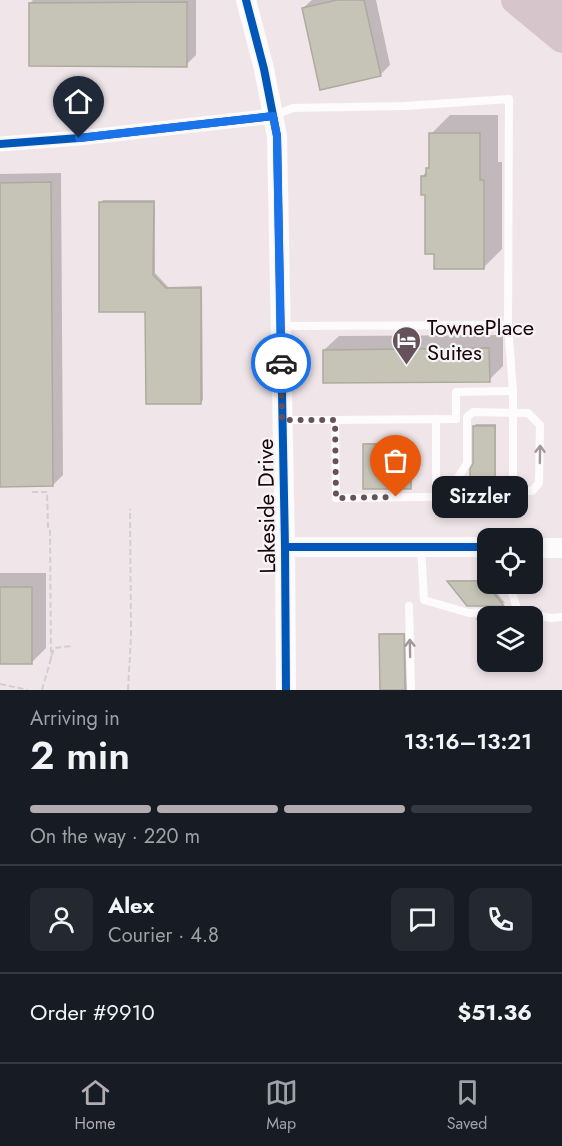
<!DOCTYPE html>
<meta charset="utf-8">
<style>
:root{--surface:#171b24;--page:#242831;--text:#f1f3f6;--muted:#9ea1a6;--line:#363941;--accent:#b2abb0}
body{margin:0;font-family:Jost,sans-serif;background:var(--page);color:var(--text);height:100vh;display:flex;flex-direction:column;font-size:22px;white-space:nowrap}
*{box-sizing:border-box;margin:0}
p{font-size:20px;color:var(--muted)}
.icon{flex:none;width:33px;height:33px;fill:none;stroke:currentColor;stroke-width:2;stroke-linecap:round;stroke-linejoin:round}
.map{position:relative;height:690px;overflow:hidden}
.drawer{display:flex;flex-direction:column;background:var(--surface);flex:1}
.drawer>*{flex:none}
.buttons{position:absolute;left:477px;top:528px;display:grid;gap:12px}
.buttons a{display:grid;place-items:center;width:66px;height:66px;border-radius:12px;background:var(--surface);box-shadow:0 3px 9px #0003;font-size:30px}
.pin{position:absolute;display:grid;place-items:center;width:51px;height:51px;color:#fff;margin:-62px -26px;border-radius:50% 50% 50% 0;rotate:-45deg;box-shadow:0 0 6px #0007}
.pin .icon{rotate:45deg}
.courier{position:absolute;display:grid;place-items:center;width:60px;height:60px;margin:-30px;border:4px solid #1a73e8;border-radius:50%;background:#fff;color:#222;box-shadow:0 2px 8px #0007}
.bubble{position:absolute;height:42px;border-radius:12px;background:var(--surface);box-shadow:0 3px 9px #0003;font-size:20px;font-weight:600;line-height:42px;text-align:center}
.head em{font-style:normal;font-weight:600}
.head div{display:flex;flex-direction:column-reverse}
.head{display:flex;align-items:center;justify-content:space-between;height:102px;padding:0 30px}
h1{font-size:39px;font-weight:600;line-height:45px}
.bar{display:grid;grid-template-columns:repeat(4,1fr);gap:9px 6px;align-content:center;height:72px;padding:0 30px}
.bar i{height:8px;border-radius:4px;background:var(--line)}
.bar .on{background:var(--accent)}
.bar p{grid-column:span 4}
.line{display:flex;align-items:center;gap:15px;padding:0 30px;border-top:2px solid var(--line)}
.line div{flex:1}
.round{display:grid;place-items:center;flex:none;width:63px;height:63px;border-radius:12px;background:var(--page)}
.menu{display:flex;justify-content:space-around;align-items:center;height:84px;border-top:2px solid var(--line);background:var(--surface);font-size:16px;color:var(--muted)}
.menu a{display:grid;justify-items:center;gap:3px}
.menu .on{color:var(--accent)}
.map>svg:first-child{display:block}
</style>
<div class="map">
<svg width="562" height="690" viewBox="0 0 562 690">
<rect width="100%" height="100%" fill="#f0e6e9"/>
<g fill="#0003">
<polygon points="33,0 196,0 196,55 186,65 30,3"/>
<polygon points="312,0 376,0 390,65 380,75 303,8"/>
<polygon points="450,115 498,115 498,162 502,162 502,249 483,268 435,252 423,176 431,164 431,134"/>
<polygon points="61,173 63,475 53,485 0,485 0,174"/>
<polygon points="103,200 155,200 155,273 168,287 202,286 203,400 201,402 147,311 101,202"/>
<polygon points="503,335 503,366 489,380 324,350 339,336"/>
<polygon points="476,424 496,424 496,475 494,477 474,463 474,426"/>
<polygon points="366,443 412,443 412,485 410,487 364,445"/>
<polygon points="0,573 46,573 46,648 32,662 0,662"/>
<polygon points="451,580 486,580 505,603 467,605 449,581"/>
<polygon points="383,633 405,633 407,690 381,690 381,635"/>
</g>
<g fill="#c6c4b6" stroke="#adab9d" stroke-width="1.5">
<polygon points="337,0 364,0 381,76 320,90 302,8"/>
<polygon points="187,2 187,67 29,66 29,3"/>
<polygon points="429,133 480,133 480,180 484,180 484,269 434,269 434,254 425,254 425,195 421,195 421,176 426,176 426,168 429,168"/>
<polygon points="51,182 53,486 0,487 0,183"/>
<polygon points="99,202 154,202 153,275 166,288 201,288 201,404 146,404 145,312 99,312"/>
<polygon points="489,348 490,382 323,383 323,350"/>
<polygon points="473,426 495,426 495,479 470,479 470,469 473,463"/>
<polygon points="363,444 410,444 411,489 363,489"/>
<polygon points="447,581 484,581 504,606 467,606"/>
<rect x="0" y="587" width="32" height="77"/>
<polygon points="488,618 488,632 477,619"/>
<polygon points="379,634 404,634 405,690 380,690"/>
</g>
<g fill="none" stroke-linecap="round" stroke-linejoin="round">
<g stroke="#d2ced0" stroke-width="2" stroke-dasharray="6 3" stroke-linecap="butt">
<polyline points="32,492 47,492 48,527 50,528 51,659"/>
<polyline points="0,684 28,690"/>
<polyline points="42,690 54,648 72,646"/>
<polyline points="128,690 131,636 130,509"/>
</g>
<g stroke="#fdfbfc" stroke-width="8">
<polyline points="275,115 293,108 405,106 509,99 508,325 513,391 513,496 336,498 335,420 284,420"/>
<polyline points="282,326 508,325"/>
<polyline points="335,420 456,419 456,392 513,391"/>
<polyline points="456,481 467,463 467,417 473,412 528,413 540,425 539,483 532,491 513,490"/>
<polyline points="436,497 436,419"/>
<polyline points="421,548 424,600 469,613 518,611 550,618 562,617"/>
<polyline points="509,584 518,611"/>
<polyline points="409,606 411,690"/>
</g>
<polyline stroke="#fdfbfc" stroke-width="15" points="0,144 79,138 273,116"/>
<g stroke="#fdfbfc" stroke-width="20">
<polyline points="246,0 264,69 277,136 285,547 286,690"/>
<polyline points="285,547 488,547"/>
<polyline points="532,548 562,548"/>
</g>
<g stroke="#d7c5cc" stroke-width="28">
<polyline points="515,0 562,39"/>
<polyline points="541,0 562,11"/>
</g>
<defs>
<g id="cycleway">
<polyline points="246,0 264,69 277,136 285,547 286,690"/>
<polyline points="0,144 79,138 273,116"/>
<polyline points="285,547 488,547"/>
</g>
</defs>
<use href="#cycleway" stroke="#f5f5f5" stroke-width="11"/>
<use href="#cycleway" stroke="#0057b8" stroke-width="8"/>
</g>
<defs><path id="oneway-shaft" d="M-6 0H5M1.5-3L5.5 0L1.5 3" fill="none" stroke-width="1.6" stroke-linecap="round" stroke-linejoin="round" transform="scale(1.5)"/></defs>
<g stroke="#a3979c">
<use href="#oneway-shaft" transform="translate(540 454) rotate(-89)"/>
<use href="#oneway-shaft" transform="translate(410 648) rotate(-91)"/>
</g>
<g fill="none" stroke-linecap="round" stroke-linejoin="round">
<polyline stroke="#66525a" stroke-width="6" stroke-dasharray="0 10.8" points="281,363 282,420 335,420 336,498 396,497"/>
<polyline stroke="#1a73e8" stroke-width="8" points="79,138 273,116 277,136 281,363"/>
</g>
<defs>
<symbol id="hotel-pin" viewBox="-11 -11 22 30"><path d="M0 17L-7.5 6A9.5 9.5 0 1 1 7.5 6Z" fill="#66525a" stroke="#f5f5f5"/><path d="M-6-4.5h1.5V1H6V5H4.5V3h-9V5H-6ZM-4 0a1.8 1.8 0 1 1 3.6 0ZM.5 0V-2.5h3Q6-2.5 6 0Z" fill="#fff"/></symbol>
</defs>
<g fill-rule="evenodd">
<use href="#hotel-pin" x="390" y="324" width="33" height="45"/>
</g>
<g text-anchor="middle" stroke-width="4.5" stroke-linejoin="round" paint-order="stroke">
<g font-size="22" fill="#1c020d" stroke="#f5f5f5" text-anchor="start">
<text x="427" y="335">TownePlace<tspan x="427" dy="25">Suites</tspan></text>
</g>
<g font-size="22" fill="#1c020d" stroke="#f5f5f5">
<text transform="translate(266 506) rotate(-91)" y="8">Lakeside Drive</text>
</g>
</g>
</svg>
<div class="buttons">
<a><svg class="icon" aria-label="locate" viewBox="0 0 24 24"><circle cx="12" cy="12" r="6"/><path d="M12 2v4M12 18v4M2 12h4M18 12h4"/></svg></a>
<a><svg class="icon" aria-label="layers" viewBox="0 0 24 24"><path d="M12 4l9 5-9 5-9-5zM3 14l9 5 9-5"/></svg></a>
</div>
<div class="pin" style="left:396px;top:497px;background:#ea580c"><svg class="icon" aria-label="bag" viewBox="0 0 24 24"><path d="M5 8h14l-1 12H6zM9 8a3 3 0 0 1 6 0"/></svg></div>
<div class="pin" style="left:79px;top:138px;background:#1f2937"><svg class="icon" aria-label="home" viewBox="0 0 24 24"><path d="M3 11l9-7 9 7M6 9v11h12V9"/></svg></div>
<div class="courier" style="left:281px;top:363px"><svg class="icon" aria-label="car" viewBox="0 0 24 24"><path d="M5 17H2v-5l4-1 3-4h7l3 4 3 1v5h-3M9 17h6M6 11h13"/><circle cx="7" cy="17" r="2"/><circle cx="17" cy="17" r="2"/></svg></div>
<div class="bubble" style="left:432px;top:476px;width:96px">Sizzler</div>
</div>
<section class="drawer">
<div class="head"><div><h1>2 min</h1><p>Arriving in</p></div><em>13:16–13:21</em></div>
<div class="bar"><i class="on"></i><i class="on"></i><i class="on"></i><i></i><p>On the way · 220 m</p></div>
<div class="line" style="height:108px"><a class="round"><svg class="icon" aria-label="person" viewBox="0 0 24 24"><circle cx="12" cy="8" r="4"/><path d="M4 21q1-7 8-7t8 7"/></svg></a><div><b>Alex</b><p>Courier · 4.8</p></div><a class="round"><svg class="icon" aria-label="chat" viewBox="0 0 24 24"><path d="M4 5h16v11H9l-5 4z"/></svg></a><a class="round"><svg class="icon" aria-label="phone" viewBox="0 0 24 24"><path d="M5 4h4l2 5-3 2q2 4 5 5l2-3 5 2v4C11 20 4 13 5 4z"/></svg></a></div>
<div class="line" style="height:78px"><div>Order #9910</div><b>$51.36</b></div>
</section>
<nav class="menu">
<a class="on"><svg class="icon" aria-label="home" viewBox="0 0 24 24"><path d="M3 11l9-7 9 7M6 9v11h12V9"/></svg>Home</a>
<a><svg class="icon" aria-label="map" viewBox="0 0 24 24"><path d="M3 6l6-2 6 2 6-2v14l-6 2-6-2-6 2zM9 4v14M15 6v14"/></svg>Map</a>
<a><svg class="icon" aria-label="saved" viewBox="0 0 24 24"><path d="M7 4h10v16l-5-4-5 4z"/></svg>Saved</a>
</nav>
